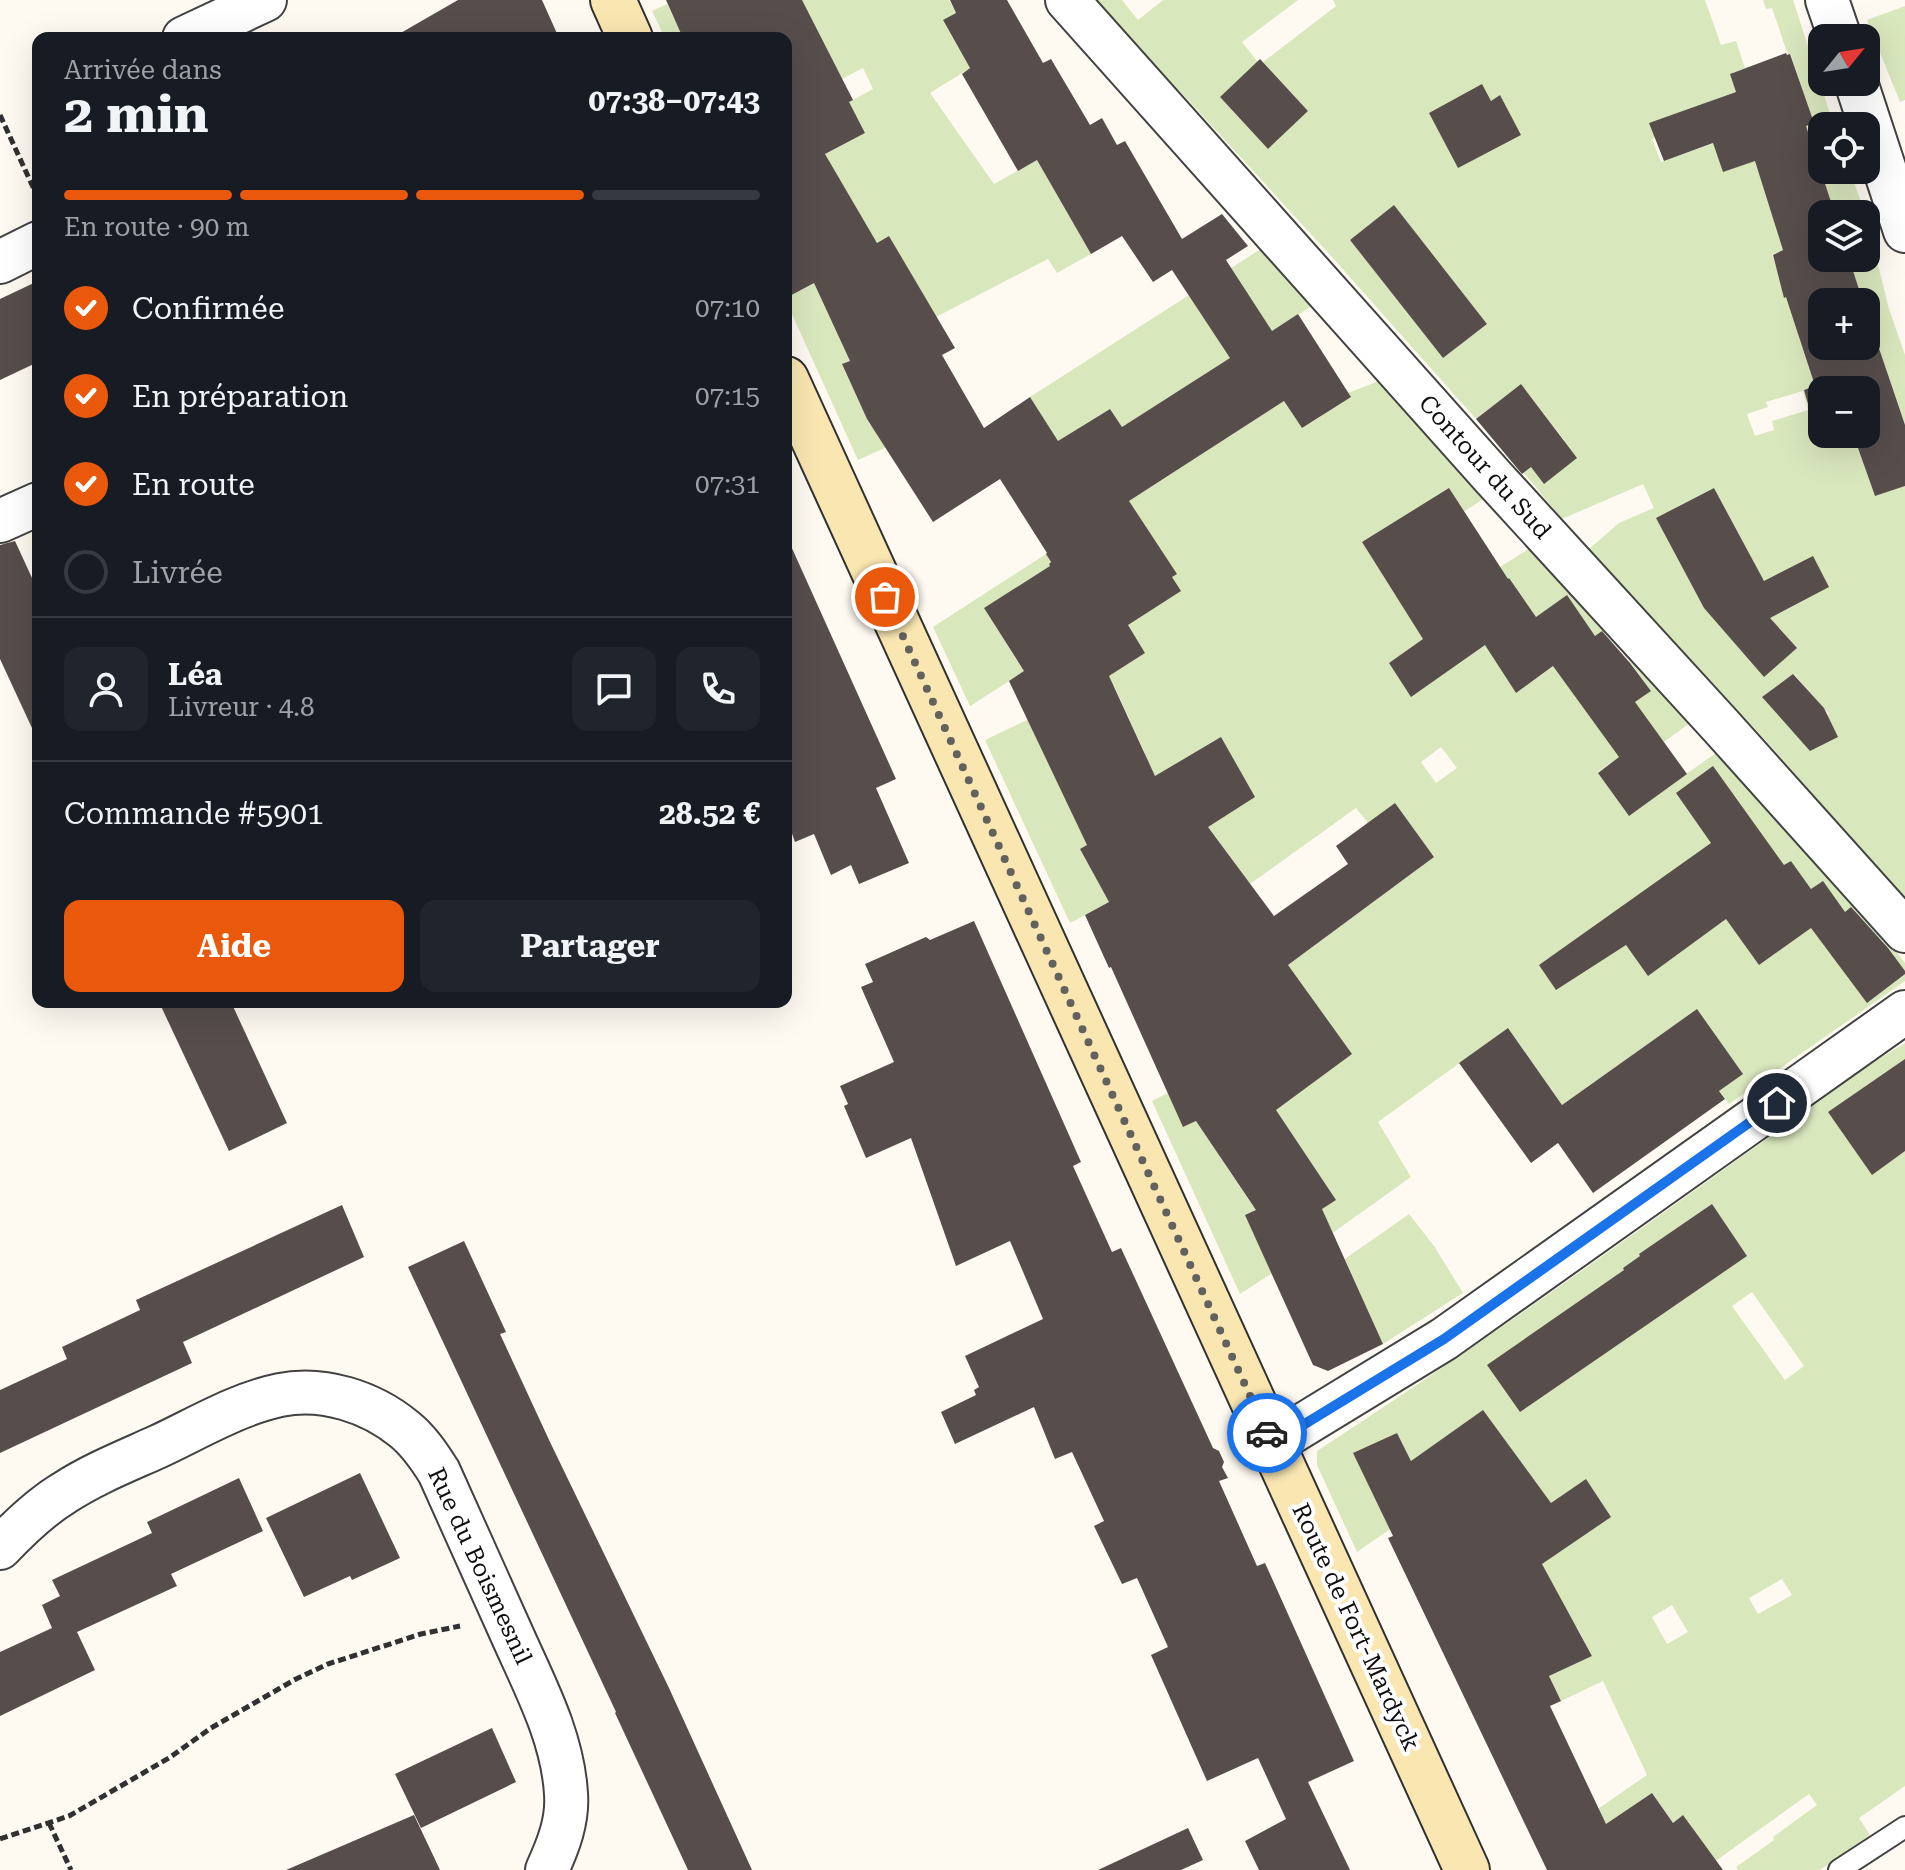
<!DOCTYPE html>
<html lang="fr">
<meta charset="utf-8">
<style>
:root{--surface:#171b24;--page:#20242c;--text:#f1f3f6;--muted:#9ea1a6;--line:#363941;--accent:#ea580c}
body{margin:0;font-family:"Roboto Serif",serif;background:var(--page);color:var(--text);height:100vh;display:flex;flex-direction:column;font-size:30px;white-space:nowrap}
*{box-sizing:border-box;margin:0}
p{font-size:26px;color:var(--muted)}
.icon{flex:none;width:44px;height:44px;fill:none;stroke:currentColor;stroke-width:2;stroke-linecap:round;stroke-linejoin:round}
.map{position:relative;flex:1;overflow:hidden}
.side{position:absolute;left:32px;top:32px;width:760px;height:976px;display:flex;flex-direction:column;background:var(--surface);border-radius:16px;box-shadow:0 8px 32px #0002}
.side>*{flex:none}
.needle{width:52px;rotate:60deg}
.tools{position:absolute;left:1808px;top:24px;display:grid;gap:16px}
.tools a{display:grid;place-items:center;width:72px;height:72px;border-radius:16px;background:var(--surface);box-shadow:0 8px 32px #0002;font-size:40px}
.pin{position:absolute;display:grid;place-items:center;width:68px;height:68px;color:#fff;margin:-34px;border:4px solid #fff;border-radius:50%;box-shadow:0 2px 8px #0007}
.courier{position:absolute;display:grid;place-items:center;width:80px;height:80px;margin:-40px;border:6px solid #1a73e8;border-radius:50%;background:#fff;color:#222;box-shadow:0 2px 10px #0007}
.headline em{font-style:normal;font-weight:700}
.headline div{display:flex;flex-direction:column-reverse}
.headline{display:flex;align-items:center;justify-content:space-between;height:136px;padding:0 32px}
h1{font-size:52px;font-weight:700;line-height:60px}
.bar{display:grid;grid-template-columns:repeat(4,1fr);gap:12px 8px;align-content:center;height:96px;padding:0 32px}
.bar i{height:10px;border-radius:6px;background:var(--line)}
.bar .active{background:var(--accent)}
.bar p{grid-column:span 4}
.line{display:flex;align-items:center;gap:20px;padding:0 32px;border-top:2px solid var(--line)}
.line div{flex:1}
.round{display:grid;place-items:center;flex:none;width:84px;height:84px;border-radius:16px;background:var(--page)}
ol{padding:0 32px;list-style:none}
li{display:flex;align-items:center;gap:24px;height:88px}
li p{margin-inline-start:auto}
li .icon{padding:8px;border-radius:50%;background:var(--accent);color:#fff;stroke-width:4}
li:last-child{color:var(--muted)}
li i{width:44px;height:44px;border:4px solid var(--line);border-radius:50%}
.button{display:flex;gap:16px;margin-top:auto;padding:16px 32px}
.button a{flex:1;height:92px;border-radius:16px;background:var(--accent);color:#fff;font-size:32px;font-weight:700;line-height:92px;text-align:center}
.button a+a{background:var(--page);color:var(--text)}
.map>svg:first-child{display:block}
</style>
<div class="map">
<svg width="1905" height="1870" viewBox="0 0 1905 1870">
<rect width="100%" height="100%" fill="#fefaf2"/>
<g fill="#d9e7bd" fill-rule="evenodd">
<polygon points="783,0 949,0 956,13 943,21 970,68 930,93 994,184 1037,160 1091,254 1057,273 1048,259 936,317 889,236 877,243 825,154 865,133 855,114 829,113 873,89 863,68 832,84 820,37 665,38 652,11 667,4 684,38"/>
<path d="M1091,0H1122L1138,20L1163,0H1298L1242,42L1258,62L1220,97L1268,149L1308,111L1263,62L1336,6L1333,0H1705L1721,45L1736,41L1745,68L1732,73L1738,91L1703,104L1707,119L1652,139L1661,162L1754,129L1813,123L1791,55H1788L1772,8L1766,9L1763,0H1793L1834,126H1822V170H1850L1865,214H1835L1819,167L1783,250L1772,255L1785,292L1783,293L1784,297L1801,292L1822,331L1799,338L1815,387L1884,365L1869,316H1866V302H1863L1849,258H1866V216L1889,309L1905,355V425L1891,386L1866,390H1822V413L1811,417L1821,445L1853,434L1875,496L1905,486V900L1768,743L1589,549L1619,523L1654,508L1643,484L1562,519L1524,473L1565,441L1521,384L1476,419L1331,256L1179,90L1172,95ZM1394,205L1487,324L1443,358L1350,240ZM1803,391L1808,410L1772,421L1774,430L1755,436L1747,414L1768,407L1766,402ZM1714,488L1754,562L1696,592L1674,552L1675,508ZM1794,674L1829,714L1792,731L1762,697Z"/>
<polygon points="1905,6 1905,100 1900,102 1867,20"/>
<polygon points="1264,247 1315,304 1122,427 1110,409 1098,416 1110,435 1102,440 1090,421 1058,442 1049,428 998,461 991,452 979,459 966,439 984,427 995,444 1041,415 1030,397 1189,295 1203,317 1245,290 1231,268"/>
<polygon points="814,283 850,361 842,365 870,425 878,423 889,446 858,460 786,301 786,298"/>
<path d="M1384,379L1488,496L1462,513L1362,542L1396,596L1500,567L1533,546L1690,723L1664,742L1655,731L1598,772L1628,815L1716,753L1786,829L1855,898L1905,963V981L1729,1104L1673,1026L1562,1105L1508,1028L1378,1122L1411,1177L1317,1244L1240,1294L1152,1101L1168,1093L1184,1127L1231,1104L1276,974L1422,866L1368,823L1356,808L1250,884L1215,836L1193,851L1080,849L1109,902L1070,923L985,740L1083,693L1145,653L1137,640L984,608L1021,667L1058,650L970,706L933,627L1046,554L1051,562L1049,564L1063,586L1059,546L1284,401L1302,428L1320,417L1348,393ZM1509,578L1411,696L1454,618L1453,616ZM1567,596L1595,636L1606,629L1651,691L1604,724L1559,662L1516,693L1499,667L1542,613ZM1114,686L1145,753L1121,766L1030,723ZM1441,747L1457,768L1436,783L1421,762ZM1791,861L1811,889L1785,946L1759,965L1755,886ZM1702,892L1723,921L1679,953L1626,945L1610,955ZM1220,1157L1313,1166L1253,1206Z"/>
<path d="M1905,1043V1786L1859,1818L1870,1835L1820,1870H1738L1736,1867L1774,1840L1773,1837L1817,1805L1809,1794L1703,1870L1676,1839L1692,1827L1683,1815L1673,1823L1652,1793L1583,1840L1573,1826L1647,1775L1603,1681L1561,1701L1549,1676L1592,1656L1577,1627L1550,1641L1425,1489L1397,1433L1354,1454L1387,1523L1430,1502L1357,1552L1317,1465V1451C1506,1328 1688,1195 1871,1064ZM1752,1292L1804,1366L1785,1380L1732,1306ZM1782,1579L1792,1595L1758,1614L1749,1598ZM1672,1605L1688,1632L1667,1644L1652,1617Z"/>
<polygon points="1409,1214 1434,1246 1463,1293 1383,1344 1345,1259"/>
</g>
<g fill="#574e4c">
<polygon points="458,0 542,0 559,38 392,38"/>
<polygon points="666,0 802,0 853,100 849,102 865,133 825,154 877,243 889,236 955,348 942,355 984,428 1030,397 1058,441 1110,409 1122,427 1230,358 1172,270 1153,282 1122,236 1091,254 1037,160 1018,171 962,74 970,68 943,20 956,13 950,0 1007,0 1043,63 1051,59 1090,125 1102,118 1117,145 1125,141 1182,239 1222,214 1248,246 1226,260 1272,331 1298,314 1351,397 1302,428 1284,401 1129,501 1177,574 1172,577 1181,591 1128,625 1145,653 1109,676 1155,776 1221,737 1255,797 1208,827 1274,916 1348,864 1336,846 1395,803 1434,857 1288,965 1352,1054 1276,1110 1336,1200 1322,1209 1383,1344 1328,1371 1313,1365 1245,1215 1256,1210 1196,1121 1183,1127 1111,967 1109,968 1085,915 1109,902 1080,849 1087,845 1009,681 1024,671 984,608 1050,566 1049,564 1051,562 1046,554 1047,553 1000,479 933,522 867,419 842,364 850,361 814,283 786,298 786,38 683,38"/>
<polygon points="1786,53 1787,55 1790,54 1814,123 1806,126 1835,214 1822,214 1822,258 1849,258 1863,302 1822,302 1822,346 1866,346 1866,310 1905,425 1905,486 1875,496 1853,434 1866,434 1866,390 1822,390 1822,434 1849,434 1820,445 1804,390 1815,386 1786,297 1784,298 1773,255 1783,250 1755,161 1723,172 1713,143 1664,161 1649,123 1736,92 1730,74"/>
<polygon points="1260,59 1308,111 1268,149 1220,97"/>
<polygon points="1482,84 1491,101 1500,95 1521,135 1458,168 1429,113"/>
<polygon points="1394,205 1487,324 1443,358 1350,240"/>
<polygon points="38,281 38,362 0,380 0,299"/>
<polygon points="1521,384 1577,458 1544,484 1531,467 1522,474 1476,419"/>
<polygon points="1449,488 1508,579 1509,578 1536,617 1567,595 1595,636 1602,631 1630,663 1651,691 1635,702 1687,774 1629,816 1598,773 1619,757 1553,666 1516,693 1485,645 1411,697 1389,663 1423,639 1362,542"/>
<polygon points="1714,488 1764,581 1813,556 1829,587 1770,618 1797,648 1764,677 1704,608 1656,518"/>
<polygon points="786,535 896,779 876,788 909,863 859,884 851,865 831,875 814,834 795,842 786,817"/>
<polygon points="15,541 38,591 38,741 0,659 0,545"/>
<polygon points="1793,674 1824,708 1838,737 1810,751 1762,697"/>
<polygon points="1713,766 1784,865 1791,861 1811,889 1823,881 1845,912 1851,907 1888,948 1905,971 1905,974 1867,1003 1811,928 1759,965 1726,919 1648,976 1626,945 1556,990 1539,965 1711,843 1676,793"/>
<polygon points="974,921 1081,1162 1073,1166 1112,1252 1121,1248 1213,1448 1219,1451 1224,1462 1222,1467 1228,1478 1219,1481 1257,1566 1265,1563 1354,1761 1308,1782 1350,1870 1259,1870 1245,1841 1286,1819 1258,1758 1207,1781 1151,1655 1168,1647 1137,1578 1122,1584 1094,1526 1104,1521 1072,1452 1055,1459 1034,1407 955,1444 941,1412 976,1395 974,1390 979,1387 965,1356 1043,1319 1010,1241 956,1266 911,1138 866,1158 844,1106 848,1104 840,1086 894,1062 861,987 873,982 865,964 926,937 930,940"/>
<polygon points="159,1002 231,1002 287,1123 229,1151"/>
<polygon points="1697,1009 1743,1074 1719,1091 1725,1099 1593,1193 1558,1143 1531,1163 1459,1063 1508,1028 1562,1105"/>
<polygon points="1905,1059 1905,1151 1872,1175 1828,1112"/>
<polygon points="1712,1204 1747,1256 1520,1412 1487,1365 1624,1270 1623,1268 1640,1256 1639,1254"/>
<polygon points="342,1205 364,1257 183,1342 192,1363 0,1453 0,1390 67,1359 62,1347 140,1310 136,1300"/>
<polygon points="464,1241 506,1332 500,1334 550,1442 669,1688 752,1870 688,1870 615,1713 616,1712 408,1267"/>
<polygon points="1483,1410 1551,1503 1586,1479 1611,1517 1542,1564 1592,1656 1549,1676 1561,1701 1550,1706 1606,1824 1652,1793 1673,1823 1683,1815 1723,1870 1547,1870 1388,1538 1393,1536 1353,1453 1397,1433 1411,1461"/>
<polygon points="360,1473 400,1558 352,1580 350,1576 304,1597 266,1518"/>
<polygon points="239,1478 263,1531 171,1574 177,1586 77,1632 95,1670 0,1716 0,1652 52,1628 42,1605 60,1596 52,1580 152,1533 147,1522"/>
<polygon points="492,1728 516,1782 421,1828 395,1774"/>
<polygon points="414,1815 440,1870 286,1870"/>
<polygon points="1188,1828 1203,1860 1181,1870 1098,1870"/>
</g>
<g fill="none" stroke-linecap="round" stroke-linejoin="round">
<defs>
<polyline id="service" points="1839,1870 1905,1827"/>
<g id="minor">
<polyline points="1067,0 1493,477 1721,726 1905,931"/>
<polyline points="1827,0 1840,38"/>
<polyline points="184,38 265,0"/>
<polyline points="1856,82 1905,231"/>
<polyline points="0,262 38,243"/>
<polyline points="0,521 38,504"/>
<polyline points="1272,1444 1444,1339 1905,1012"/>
<path d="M0,1548C19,1528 41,1507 64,1493C93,1474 126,1461 157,1447C196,1429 237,1404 280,1395C323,1386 371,1402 404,1429C419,1441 429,1456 439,1472C464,1527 489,1583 514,1639C536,1688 563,1739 566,1794C568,1821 558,1846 547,1870"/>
</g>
<g id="secondary">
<polyline points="613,0 630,38"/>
<polyline points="786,379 1467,1870"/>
</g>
</defs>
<use href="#service" stroke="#424242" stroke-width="24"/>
<use href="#minor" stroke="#424242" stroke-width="46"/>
<use href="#secondary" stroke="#313131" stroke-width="48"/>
<g stroke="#313131" stroke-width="5" stroke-dasharray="8 4" stroke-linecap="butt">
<polyline points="0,115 38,198"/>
<polyline points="49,1823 71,1870"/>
<polyline points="0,1839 69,1816 169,1758 211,1728 296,1679 328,1664 421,1634 460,1626"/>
</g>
<use href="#service" stroke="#fff" stroke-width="20"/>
<use href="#minor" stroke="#fff" stroke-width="42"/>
<use href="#secondary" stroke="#f9e6b1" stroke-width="44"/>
</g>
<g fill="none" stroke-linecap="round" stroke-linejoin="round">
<polyline stroke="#63615e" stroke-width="8" stroke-dasharray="0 14.4" points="885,597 1267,1433"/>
<polyline stroke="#1a73e8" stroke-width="10" points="1267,1433 1272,1444 1444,1339 1777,1103"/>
</g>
<g text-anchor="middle" stroke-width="8" stroke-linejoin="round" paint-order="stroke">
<g font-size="24" fill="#0f0f0f" stroke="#fff">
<text transform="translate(1485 467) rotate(48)" y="8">Contour du Sud</text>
<text transform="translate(480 1566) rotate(65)" y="8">Rue du Boismesnil</text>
<text transform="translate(1356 1627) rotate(65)" y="8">Route de Fort-Mardyck</text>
</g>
</g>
</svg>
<div class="tools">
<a><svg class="needle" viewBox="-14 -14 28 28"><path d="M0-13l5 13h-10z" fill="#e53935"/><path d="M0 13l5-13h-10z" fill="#9ea1a6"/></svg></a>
<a><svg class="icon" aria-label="locate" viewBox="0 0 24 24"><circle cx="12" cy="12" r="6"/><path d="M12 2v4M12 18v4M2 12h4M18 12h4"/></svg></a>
<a><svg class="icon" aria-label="layers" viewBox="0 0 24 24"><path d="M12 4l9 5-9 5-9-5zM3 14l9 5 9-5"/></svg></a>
<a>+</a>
<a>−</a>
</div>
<div class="pin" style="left:885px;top:597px;background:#ea580c"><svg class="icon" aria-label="bag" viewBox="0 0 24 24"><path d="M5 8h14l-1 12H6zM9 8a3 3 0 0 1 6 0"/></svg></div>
<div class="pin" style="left:1777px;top:1103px;background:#1f2937"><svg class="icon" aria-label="home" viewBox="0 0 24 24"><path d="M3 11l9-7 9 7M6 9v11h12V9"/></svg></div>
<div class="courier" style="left:1267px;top:1433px"><svg class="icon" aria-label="car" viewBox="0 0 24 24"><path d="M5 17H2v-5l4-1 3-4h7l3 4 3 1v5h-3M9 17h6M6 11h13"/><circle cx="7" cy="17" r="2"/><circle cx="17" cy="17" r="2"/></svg></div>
<section class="side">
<div class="headline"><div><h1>2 min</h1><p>Arrivée dans</p></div><em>07:38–07:43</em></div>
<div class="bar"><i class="active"></i><i class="active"></i><i class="active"></i><i></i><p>En route · 90 m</p></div>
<ol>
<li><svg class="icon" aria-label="check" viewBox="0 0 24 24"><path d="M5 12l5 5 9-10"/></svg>Confirmée<p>07:10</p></li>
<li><svg class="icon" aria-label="check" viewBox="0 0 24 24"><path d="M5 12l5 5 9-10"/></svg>En préparation<p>07:15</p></li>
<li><svg class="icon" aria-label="check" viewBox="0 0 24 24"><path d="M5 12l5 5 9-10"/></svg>En route<p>07:31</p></li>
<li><i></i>Livrée</li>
</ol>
<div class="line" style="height:144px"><a class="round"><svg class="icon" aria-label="person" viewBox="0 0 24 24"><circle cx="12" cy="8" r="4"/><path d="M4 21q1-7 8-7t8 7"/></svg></a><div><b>Léa</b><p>Livreur · 4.8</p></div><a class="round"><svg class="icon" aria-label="chat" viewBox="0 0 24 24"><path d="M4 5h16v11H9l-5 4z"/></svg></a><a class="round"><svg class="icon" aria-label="phone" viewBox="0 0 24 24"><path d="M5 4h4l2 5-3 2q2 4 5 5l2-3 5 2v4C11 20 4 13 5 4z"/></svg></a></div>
<div class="line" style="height:104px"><div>Commande #5901</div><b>28.52 €</b></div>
<div class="button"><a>Aide</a><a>Partager</a></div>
</section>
</div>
